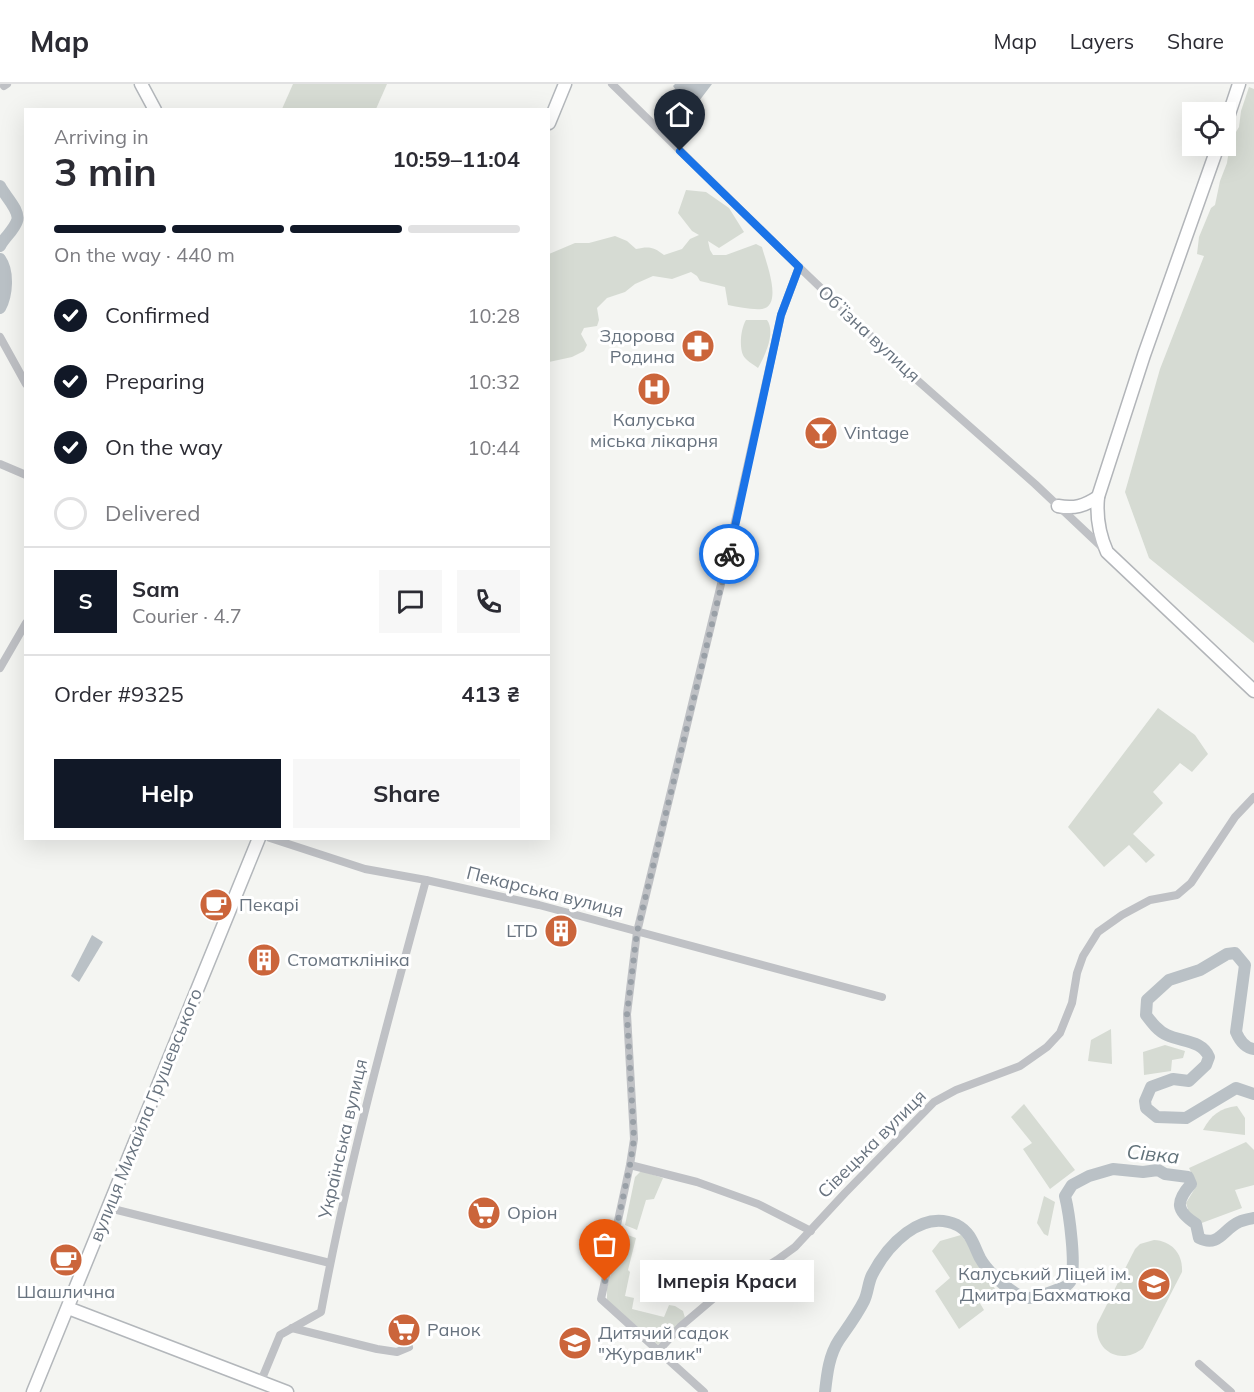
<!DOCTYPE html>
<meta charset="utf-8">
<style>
:root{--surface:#fff;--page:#f7f7f7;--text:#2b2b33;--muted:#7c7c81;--line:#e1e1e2;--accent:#111827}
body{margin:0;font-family:Mulish,sans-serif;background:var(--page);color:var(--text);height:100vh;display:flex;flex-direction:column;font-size:22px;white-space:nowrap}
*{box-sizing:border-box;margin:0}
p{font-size:20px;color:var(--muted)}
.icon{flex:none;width:33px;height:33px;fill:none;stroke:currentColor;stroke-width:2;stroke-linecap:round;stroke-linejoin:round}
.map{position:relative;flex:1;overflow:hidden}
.sheet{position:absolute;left:24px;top:24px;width:526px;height:732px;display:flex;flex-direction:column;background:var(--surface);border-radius:0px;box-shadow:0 6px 24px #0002}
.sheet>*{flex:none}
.tools{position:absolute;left:1182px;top:18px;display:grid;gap:12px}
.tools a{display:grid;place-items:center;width:54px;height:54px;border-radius:0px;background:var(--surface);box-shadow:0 6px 24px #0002;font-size:30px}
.pin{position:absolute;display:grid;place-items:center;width:51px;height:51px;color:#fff;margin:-62px -26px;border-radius:50% 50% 50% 0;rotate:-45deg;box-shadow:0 0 6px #0007}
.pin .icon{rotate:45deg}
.courier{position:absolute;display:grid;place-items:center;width:60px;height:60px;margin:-30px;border:4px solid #1a73e8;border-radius:50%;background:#fff;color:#222;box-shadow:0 2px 8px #0007}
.bubble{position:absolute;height:42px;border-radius:0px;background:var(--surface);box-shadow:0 6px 24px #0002;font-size:20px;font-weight:700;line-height:42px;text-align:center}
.summary em{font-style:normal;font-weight:700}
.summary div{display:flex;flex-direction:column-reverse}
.summary{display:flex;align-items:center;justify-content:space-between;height:102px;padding:0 30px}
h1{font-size:39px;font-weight:700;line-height:45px}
.bar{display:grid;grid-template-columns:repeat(4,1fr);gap:9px 6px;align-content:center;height:72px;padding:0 30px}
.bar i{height:8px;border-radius:4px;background:var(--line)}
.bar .selected{background:var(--accent)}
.bar p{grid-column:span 4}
.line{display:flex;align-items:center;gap:15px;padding:0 30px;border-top:2px solid var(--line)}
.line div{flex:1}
.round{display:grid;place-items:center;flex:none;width:63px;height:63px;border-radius:0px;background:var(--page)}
ol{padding:0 30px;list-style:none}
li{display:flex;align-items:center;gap:18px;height:66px}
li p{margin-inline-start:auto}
li .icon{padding:6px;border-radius:50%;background:var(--accent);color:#fff;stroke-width:4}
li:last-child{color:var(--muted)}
li i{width:33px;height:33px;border:3px solid var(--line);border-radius:50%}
.cta{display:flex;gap:12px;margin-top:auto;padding:12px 30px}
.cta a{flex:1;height:69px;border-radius:0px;background:var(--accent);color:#fff;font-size:24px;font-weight:700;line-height:69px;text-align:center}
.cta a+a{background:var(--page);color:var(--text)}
header{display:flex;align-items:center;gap:36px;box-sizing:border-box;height:84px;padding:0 30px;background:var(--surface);border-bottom:2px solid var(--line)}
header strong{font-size:28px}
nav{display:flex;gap:33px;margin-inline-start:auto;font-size:21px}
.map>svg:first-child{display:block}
</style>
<header>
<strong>Map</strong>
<nav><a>Map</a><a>Layers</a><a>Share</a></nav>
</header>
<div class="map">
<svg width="1254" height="1308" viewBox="0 0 1254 1308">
<rect width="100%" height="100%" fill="#f4f5f2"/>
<g fill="#d6dbd3">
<polygon points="293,0 387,0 376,25 282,25"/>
<polygon points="1249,3 1254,5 1254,559 1149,474 1125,408 1160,285 1204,172 1197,170 1199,153 1211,124 1215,121 1220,97 1227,79 1229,65 1233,53 1239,43 1241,27"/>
<path d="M686,106L706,108L729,124L744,148L719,164L708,157L710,166L713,171H726L756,160L762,163C765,176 784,221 762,225C752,226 739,223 728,221L725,203L700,197L697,192L691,188L672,195L653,192L635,200L625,208L607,214L597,224L599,236L597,242L584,244L581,250L587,261L584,267L572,273L549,278V170L575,159H589L615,152L627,157L636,165C649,162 654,163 664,171L682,165L690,155L699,151L692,147L678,129Z"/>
<path d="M746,236H767C776,248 765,272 758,284C753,280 745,276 743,271C739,262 741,244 746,236Z"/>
<polygon points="1158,624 1195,651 1208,670 1192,688 1180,679 1153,708 1163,719 1133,750 1155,771 1146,779 1129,761 1104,783 1068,743"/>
<polygon points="1111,945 1112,980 1088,977 1091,956"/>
<polygon points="1165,961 1185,967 1183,974 1172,976 1171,987 1144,991 1143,968"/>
<polygon points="1024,1020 1075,1086 1050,1105 1023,1065 1032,1059 1011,1033"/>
<path d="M1237,1022L1245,1034V1051L1203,1046C1211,1031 1220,1024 1237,1022Z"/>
<polygon points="1246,1058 1254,1066 1254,1101 1235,1106 1242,1124 1199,1140 1190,1132 1186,1119 1197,1101 1189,1084"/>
<polygon points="641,1087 663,1094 654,1115 646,1116 637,1146 625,1141 635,1093"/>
<polygon points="1044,1112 1055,1118 1048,1152 1044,1150 1037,1139"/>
<polygon points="625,1150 636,1154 628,1186 630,1188 625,1212 634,1214 632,1225 664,1233 669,1221 675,1222 683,1227 685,1234 658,1261 607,1216 607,1204 621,1154"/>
<polygon points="961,1151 971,1164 995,1205 978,1216 984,1226 959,1245 935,1207 950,1194 932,1167 940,1157"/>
<path d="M1154,1156C1172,1157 1183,1170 1182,1188L1143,1264C1122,1282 1094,1268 1097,1240L1135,1165L1140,1160Z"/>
</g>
<g fill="#bac1c6">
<path d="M675,0H712L693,25C687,16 679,11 673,2Z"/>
<polygon points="92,851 103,858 79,898 71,892"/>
</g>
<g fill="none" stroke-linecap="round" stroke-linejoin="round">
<g stroke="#bac1c6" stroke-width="12">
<path d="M0,102C4,111 21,127 17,137C14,146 4,154 0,162"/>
<path d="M0,175C9,188 7,211 0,224"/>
<path d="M1254,965C1245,964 1239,955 1236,948L1245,881L1235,869L1227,870L1200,886L1169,896L1147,916L1146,931C1152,939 1158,947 1167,951C1182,958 1202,956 1209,973L1206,981L1189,997L1173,995L1151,1003L1145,1017L1146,1024L1157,1033L1186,1034L1236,1004L1254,1010"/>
<path d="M825,1308C827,1290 829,1271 839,1256C848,1243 857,1231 864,1217C868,1209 868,1199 872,1191C887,1162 921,1124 957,1141C971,1148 974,1162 980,1174C987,1187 1014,1213 1028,1214C1038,1214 1050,1208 1059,1205C1063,1204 1068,1201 1070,1198C1077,1184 1069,1128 1065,1112L1072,1101L1089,1092L1113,1085L1143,1088L1158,1086L1165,1090L1188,1093L1191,1100C1175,1118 1176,1127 1196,1140L1199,1154C1219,1164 1223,1145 1239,1138C1243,1136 1249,1135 1254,1134"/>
</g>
<defs>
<g id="secondary">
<polyline points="141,0 155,26"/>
<polyline points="549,39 565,0"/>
<polyline points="68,1224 287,1308"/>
<polyline points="33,1308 259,754"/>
</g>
<g id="primary">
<polyline points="1226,39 1239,0"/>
<path d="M1218,62L1144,271L1098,413C1096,433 1099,450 1107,468L1254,607"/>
<path d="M1058,422C1075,425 1084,422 1098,413"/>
</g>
</defs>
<use href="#secondary" stroke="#b3b7bb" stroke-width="15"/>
<use href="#primary" stroke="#b2b5b9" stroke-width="15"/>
<g stroke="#bfc1c5" stroke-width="8">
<polyline points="612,0 799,183 917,296 1035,400 1105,466"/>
<polyline points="4,2 7,0"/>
<polyline points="0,253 26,300"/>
<polyline points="0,380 26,391"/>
<polyline points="0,584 26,539"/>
<polyline points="270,754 365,785 426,796 539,821 882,913"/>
<polyline points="630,1081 697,1098 758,1120 811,1147"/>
<polyline points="109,1124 330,1179"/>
<polyline points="292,1244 377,1265 397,1268 409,1263"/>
<polyline points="659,1266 681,1242 714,1214 777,1176 795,1163 845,1109 934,1018 956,1006 1020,982 1047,963 1060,949 1072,919 1077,889 1083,872 1098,848 1122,831 1150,816 1177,811 1191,799 1235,733 1254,713"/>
<polyline points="1199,1280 1231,1308"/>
<path d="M261,1297L280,1251L321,1228C348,1082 387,939 426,796"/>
<polyline points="704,1308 601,1215 630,1081 634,1055 627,930 637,848 722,496 781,231 799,183"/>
</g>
<use href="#secondary" stroke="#fff" stroke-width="12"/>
<use href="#primary" stroke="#fff" stroke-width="12"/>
</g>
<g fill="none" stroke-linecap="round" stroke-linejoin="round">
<polyline stroke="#99a0a7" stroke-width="6" stroke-dasharray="0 10.8" points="605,1197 630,1081 634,1055 627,930 637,848 729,470"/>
<polyline stroke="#1a73e8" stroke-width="8" points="680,67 799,183 781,231 729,470"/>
</g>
<defs>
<symbol id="pharmacy-disc" viewBox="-11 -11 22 22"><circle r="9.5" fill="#cb653b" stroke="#fff"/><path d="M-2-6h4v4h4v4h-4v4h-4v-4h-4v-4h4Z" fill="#fff"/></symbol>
<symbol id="hospital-disc" viewBox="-11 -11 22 22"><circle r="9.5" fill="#cb653b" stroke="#fff"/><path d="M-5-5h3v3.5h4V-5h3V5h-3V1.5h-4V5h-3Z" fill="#fff"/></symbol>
<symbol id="bar-disc" viewBox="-11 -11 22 22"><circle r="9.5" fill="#cb653b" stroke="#fff"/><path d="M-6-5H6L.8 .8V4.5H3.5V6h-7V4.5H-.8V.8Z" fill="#fff"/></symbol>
<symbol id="cafe-disc" viewBox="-11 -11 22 22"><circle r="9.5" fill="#cb653b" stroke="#fff"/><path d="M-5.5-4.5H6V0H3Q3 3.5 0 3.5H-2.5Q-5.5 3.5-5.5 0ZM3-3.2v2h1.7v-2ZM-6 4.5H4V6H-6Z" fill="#fff"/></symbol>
<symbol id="building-disc" viewBox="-11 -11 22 22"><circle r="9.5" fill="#cb653b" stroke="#fff"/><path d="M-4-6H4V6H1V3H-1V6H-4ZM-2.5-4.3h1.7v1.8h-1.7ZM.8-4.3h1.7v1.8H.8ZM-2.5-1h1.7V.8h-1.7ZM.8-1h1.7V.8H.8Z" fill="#fff"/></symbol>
<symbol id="supermarket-disc" viewBox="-11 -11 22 22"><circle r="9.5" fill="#cb653b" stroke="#fff"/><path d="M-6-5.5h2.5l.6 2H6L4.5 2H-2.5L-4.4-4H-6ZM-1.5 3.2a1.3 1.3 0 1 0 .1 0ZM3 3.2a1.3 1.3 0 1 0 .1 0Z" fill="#fff"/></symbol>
<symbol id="school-disc" viewBox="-11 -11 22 22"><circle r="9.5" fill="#cb653b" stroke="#fff"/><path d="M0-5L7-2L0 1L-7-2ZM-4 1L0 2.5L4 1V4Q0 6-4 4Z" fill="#fff"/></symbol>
</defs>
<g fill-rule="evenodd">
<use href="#pharmacy-disc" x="679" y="243" width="38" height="38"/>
<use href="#hospital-disc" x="635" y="286" width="38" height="38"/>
<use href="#bar-disc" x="802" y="330" width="38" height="38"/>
<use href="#cafe-disc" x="197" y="802" width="38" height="38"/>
<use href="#building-disc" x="542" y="828" width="38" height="38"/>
<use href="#building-disc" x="245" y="857" width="38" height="38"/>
<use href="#supermarket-disc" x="465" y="1110" width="38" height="38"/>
<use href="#cafe-disc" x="47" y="1157" width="38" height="38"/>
<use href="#school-disc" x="1135" y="1181" width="38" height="38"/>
<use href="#supermarket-disc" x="385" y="1227" width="38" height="38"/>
<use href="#school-disc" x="556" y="1240" width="38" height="38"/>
</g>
<g text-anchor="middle" stroke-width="6" stroke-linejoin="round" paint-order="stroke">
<g font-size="18" fill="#68737f" stroke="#fff">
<text transform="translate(869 250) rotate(43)" y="6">Обʼїзна вулиця</text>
<text transform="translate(545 808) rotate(14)" y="6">Пекарська вулиця</text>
<text transform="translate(146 1031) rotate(-68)" y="6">вулиця Михайла Грушевського</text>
<text transform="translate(343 1055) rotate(-77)" y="6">Українська вулиця</text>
<text transform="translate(872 1060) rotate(-45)" y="6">Сівецька вулиця</text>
</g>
<g font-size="18" fill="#68737f" stroke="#fff" text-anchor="start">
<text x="675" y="258" text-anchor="end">Здорова<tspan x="675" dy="21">Родина</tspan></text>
<text x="654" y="342" text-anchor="middle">Калуська<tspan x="654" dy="21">міська лікарня</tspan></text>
<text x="844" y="355">Vintage</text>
<text x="239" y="827">Пекарі</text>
<text x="538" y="853" text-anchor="end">LTD</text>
<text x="287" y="882">Стоматклініка</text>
<text x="507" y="1135">Оріон</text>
<text x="1131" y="1196" text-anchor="end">Калуський Ліцей ім.<tspan x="1131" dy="21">Дмитра Бахматюка</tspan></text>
<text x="66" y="1214" text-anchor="middle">Шашлична</text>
<text x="427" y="1252">Ранок</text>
<text x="598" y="1255">Дитячий садок<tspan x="598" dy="21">"Журавлик"</tspan></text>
</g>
<g font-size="20" font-style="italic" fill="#63737b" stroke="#fff">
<text transform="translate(1153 1070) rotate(6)" y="7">Сівка</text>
</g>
</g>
</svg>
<div class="tools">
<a><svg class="icon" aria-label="locate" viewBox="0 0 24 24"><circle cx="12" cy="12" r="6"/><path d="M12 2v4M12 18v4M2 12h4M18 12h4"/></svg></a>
</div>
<div class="pin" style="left:605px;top:1197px;background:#ea580c"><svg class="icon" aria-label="bag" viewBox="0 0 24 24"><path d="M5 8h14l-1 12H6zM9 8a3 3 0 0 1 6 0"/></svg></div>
<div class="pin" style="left:680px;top:67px;background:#1f2937"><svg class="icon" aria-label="home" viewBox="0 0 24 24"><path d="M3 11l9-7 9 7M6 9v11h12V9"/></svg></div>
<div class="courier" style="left:729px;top:470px"><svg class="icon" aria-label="bike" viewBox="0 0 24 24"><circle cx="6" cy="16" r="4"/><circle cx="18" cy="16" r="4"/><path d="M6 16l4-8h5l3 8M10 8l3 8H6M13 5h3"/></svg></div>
<div class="bubble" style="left:640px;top:1176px;width:174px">Імперія Краси</div>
<section class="sheet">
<div class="summary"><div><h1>3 min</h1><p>Arriving in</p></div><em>10:59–11:04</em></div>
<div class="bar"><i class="selected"></i><i class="selected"></i><i class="selected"></i><i></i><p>On the way · 440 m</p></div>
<ol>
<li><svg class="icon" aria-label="check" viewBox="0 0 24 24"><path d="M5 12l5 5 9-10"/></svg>Confirmed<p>10:28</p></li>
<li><svg class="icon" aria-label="check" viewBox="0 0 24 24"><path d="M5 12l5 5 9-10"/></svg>Preparing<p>10:32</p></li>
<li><svg class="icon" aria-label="check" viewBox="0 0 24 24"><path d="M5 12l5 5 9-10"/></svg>On the way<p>10:44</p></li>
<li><i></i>Delivered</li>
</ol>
<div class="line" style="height:108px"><b class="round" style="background:var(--accent);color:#fff">S</b><div><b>Sam</b><p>Courier · 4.7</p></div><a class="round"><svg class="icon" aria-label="chat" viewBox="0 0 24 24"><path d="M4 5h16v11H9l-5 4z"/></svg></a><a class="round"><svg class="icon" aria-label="phone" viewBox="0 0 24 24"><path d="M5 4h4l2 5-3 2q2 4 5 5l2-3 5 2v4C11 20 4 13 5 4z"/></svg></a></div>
<div class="line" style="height:78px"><div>Order #9325</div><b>413 ₴</b></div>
<div class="cta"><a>Help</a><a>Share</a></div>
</section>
</div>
